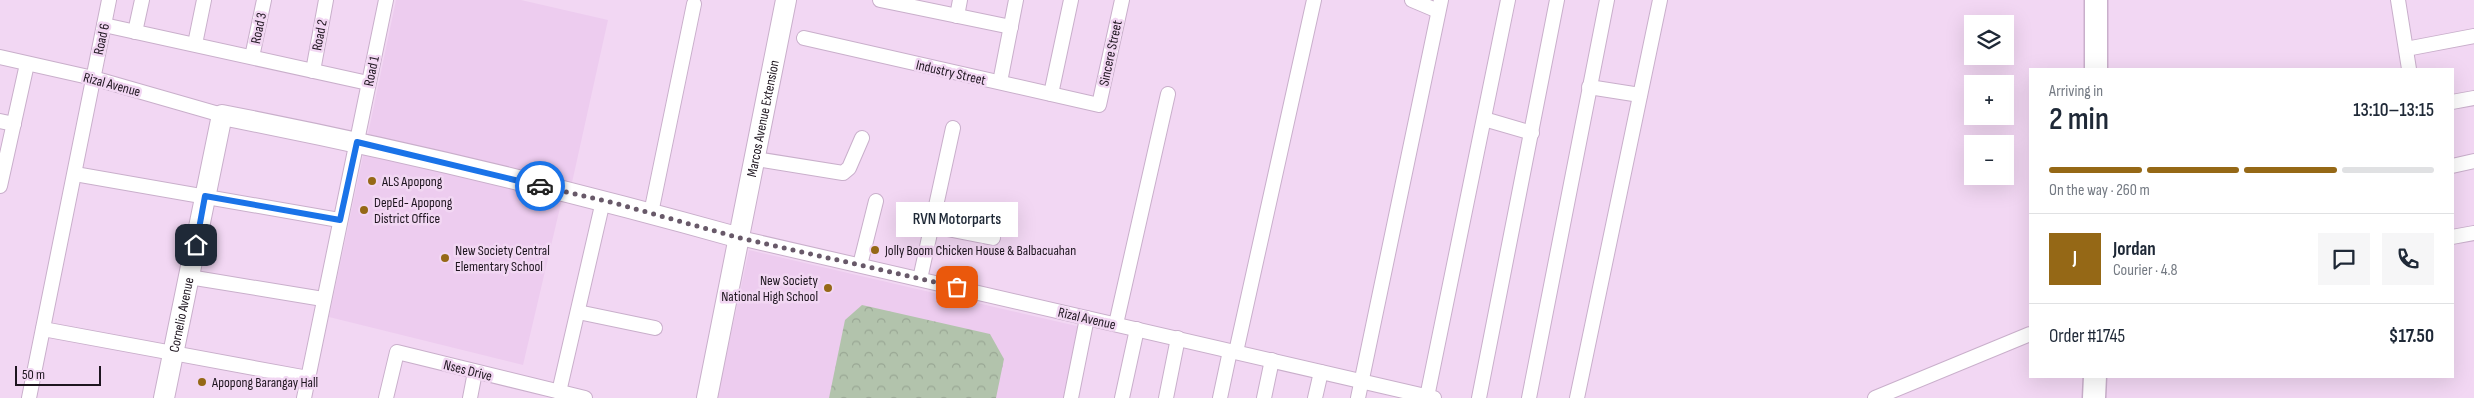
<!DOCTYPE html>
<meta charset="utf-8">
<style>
:root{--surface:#fff;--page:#f6f6f7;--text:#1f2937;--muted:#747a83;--line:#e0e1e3;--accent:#956816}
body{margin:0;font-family:"Sofia Sans Condensed",sans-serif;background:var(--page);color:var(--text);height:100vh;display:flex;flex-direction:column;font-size:19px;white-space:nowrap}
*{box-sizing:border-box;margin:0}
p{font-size:16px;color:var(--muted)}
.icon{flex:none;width:28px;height:28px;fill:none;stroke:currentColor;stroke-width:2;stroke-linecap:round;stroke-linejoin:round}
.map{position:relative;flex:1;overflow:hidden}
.panel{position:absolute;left:2029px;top:68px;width:425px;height:310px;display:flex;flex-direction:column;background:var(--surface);border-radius:0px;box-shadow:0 5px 20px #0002}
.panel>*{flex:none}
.buttons{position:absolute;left:1964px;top:15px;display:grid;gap:10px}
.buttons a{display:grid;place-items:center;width:50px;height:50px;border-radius:0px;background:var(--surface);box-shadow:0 5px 20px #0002;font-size:25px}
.scale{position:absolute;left:15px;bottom:12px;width:86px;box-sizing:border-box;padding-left:5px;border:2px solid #1e151f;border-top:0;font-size:14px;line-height:18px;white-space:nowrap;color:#1e151f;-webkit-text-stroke:4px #f2d7f3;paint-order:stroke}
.pin{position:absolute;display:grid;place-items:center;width:42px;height:42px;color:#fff;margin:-21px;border-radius:10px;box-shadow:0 2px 8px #0006}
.courier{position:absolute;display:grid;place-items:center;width:50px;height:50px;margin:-25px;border:4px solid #1a73e8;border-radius:50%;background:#fff;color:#222;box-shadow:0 1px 6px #0007}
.bubble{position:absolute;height:35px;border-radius:0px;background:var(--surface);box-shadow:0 5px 20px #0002;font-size:16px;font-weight:600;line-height:35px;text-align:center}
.overview em{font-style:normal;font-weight:600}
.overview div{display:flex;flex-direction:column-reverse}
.overview{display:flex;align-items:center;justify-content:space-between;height:85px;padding:0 20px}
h1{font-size:32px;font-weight:600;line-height:38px}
.bar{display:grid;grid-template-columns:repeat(4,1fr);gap:8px 5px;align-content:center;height:60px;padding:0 20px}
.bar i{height:6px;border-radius:4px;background:var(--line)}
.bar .current{background:var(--accent)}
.bar p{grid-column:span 4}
.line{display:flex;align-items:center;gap:12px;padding:0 20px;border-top:1px solid var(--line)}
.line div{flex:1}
.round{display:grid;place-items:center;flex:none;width:52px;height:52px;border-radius:0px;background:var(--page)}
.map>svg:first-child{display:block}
</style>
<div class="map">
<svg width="2474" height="398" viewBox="0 0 2474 398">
<defs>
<pattern id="forest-crowns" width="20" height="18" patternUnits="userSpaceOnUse" patternTransform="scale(1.25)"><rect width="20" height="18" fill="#b2c3ac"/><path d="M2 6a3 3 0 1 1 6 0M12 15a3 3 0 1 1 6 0" fill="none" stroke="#99a794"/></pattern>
</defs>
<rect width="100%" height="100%" fill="#f2d7f3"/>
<g fill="#edccef">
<polygon points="396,0 521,0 608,20 571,187 368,134"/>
<polygon points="364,151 562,199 523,365 329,317"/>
<polygon points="749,250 1081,327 1067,398 717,398"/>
</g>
<polygon fill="url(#forest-crowns)" points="862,305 990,334 1004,359 996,398 829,398 845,320"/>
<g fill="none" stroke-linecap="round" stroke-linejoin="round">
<defs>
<g id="street">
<polyline points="880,0 1011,27"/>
<polyline points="1412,0 1438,11"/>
<polyline points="2398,0 2409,69"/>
<polyline points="957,16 960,0"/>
<polyline points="104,25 368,83"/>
<polyline points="135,32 142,0"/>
<polyline points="804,38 1099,105 1122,0"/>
<polyline points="195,44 204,0"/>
<polyline points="2406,49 2474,36"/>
<polyline points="0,57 93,78 222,115"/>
<polyline points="252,57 264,0"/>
<polyline points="313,71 326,0"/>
<polyline points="1000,82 1016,0"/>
<polyline points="1589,87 1640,95"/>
<polyline points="1051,94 1071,0"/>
<polyline points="2452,102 2474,98"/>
<polyline points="1484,119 1532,133"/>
<polyline points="0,121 14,124"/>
<polyline points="756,159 843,173 849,168 862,138"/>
<polyline points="2452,166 2474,161"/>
<polyline points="75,174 339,220"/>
<polyline points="0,186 27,64"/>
<polyline points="651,213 694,4"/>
<polyline points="932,226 993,238"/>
<polyline points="2452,237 2474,233"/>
<polyline points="740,238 1434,398"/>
<polyline points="860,265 876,201"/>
<polyline points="189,277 323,299"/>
<polyline points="920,279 953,128"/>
<polyline points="578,312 655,328"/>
<polyline points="1116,324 1168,94"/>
<polyline points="43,329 308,378"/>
<polyline points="1236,352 1314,0"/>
<polyline points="559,392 603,201"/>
<polyline points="1427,397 1508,0"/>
<polyline points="29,398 109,0"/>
<polyline points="304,398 386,0"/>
<polyline points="386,398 397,352 585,398"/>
<polyline points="470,398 475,372"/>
<polyline points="1071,398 1087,318"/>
<polyline points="1122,398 1137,329"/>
<polyline points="1166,398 1178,338"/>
<polyline points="1220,398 1230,351"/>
<polyline points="1264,398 1272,360"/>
<polyline points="1315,398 1321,372"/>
<polyline points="1358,398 1441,0"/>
<polyline points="1479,398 1557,0"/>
<polyline points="1529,398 1607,0"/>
<polyline points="1577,398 1660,0"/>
<polyline points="1875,398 2030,334"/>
</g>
<g id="secondary">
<path id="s1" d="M164,398L222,115C396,149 569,190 740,238"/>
<path id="s2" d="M707,398L786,0"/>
</g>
<g id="primary">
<polyline points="2096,69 2096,0"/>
<polyline points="2094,398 2095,376"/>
</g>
</defs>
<use href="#street" stroke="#c9afcb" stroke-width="16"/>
<use href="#secondary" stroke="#c9afcb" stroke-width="22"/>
<use href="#primary" stroke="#c9afcb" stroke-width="25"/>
<use href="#street" stroke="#fff" stroke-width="14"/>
<use href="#secondary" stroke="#fff" stroke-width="20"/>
<use href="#primary" stroke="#fff" stroke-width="22"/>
</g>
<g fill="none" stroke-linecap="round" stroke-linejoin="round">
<polyline stroke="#685969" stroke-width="5" stroke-dasharray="0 9" points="540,186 614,203 740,238 957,287"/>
<polyline stroke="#1a73e8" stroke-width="6" points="196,245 205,196 340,220 357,142 540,186"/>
</g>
<g fill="#956816" stroke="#f2d7f3" stroke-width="2">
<circle cx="372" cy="181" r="5"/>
<circle cx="364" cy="210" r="5"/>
<circle cx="875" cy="250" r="5"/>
<circle cx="445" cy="258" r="5"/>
<circle cx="828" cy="288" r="5"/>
<circle cx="202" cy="382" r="5"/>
</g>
<g text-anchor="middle" stroke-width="5" stroke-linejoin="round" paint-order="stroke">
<g font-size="14" fill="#1e151f" stroke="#f2d7f3">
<text transform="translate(258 28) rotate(-78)" y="5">Road 3</text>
<text transform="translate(319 35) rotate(-79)" y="5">Road 2</text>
<text transform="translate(101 39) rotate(-78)" y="5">Road 6</text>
<text transform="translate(1110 53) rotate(-78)" y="5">Sincere Street</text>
<text transform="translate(371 71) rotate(-78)" y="5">Road 1</text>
<text transform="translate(951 72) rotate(13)" y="5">Industry Street</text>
<text transform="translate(112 84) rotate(15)" y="5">Rizal Avenue</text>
<text dy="5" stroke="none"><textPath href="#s2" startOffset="285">Marcos Avenue Extension</textPath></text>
<text dy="5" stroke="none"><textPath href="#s1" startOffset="85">Cornelio Avenue</textPath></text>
<text transform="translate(1087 318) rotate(13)" y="5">Rizal Avenue</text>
<text transform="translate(468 370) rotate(14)" y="5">Nses Drive</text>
</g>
<g font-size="14" fill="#1e151f" stroke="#f2d7f3" text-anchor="start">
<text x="382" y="186">ALS Apopong</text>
<text x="374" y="207">DepEd- Apopong<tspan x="374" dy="16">District Office</tspan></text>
<text x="455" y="255">New Society Central<tspan x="455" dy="16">Elementary School</tspan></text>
<text x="885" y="255">Jolly Boom Chicken House &amp; Balbacuahan</text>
<text x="818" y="285" text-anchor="end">New Society<tspan x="818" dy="16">National High School</tspan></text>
<text x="212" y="387">Apopong Barangay Hall</text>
</g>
</g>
</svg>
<div class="buttons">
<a><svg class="icon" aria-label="layers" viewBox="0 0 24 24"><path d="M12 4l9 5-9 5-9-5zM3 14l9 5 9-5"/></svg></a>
<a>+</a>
<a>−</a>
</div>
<div class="scale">50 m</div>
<div class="pin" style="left:957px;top:287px;background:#ea580c"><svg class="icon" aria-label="bag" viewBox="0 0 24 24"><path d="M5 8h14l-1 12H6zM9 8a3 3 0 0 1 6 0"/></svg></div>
<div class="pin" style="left:196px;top:245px;background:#1f2937"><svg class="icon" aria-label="home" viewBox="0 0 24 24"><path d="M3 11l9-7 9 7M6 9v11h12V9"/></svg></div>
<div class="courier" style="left:540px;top:186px"><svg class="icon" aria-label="car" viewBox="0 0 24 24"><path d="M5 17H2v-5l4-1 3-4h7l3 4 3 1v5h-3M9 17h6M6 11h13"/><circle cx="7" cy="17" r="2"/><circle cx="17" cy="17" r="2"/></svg></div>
<div class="bubble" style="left:896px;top:202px;width:122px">RVN Motorparts</div>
<section class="panel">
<div class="overview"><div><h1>2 min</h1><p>Arriving in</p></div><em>13:10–13:15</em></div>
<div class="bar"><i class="current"></i><i class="current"></i><i class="current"></i><i></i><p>On the way · 260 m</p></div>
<div class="line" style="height:90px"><b class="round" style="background:var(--accent);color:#fff">J</b><div><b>Jordan</b><p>Courier · 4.8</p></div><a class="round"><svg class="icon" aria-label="chat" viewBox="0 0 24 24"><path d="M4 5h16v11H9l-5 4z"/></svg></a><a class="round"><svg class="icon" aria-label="phone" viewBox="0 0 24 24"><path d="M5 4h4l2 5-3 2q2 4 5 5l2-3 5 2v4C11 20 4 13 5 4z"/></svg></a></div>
<div class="line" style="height:65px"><div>Order #1745</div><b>$17.50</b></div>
</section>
</div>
